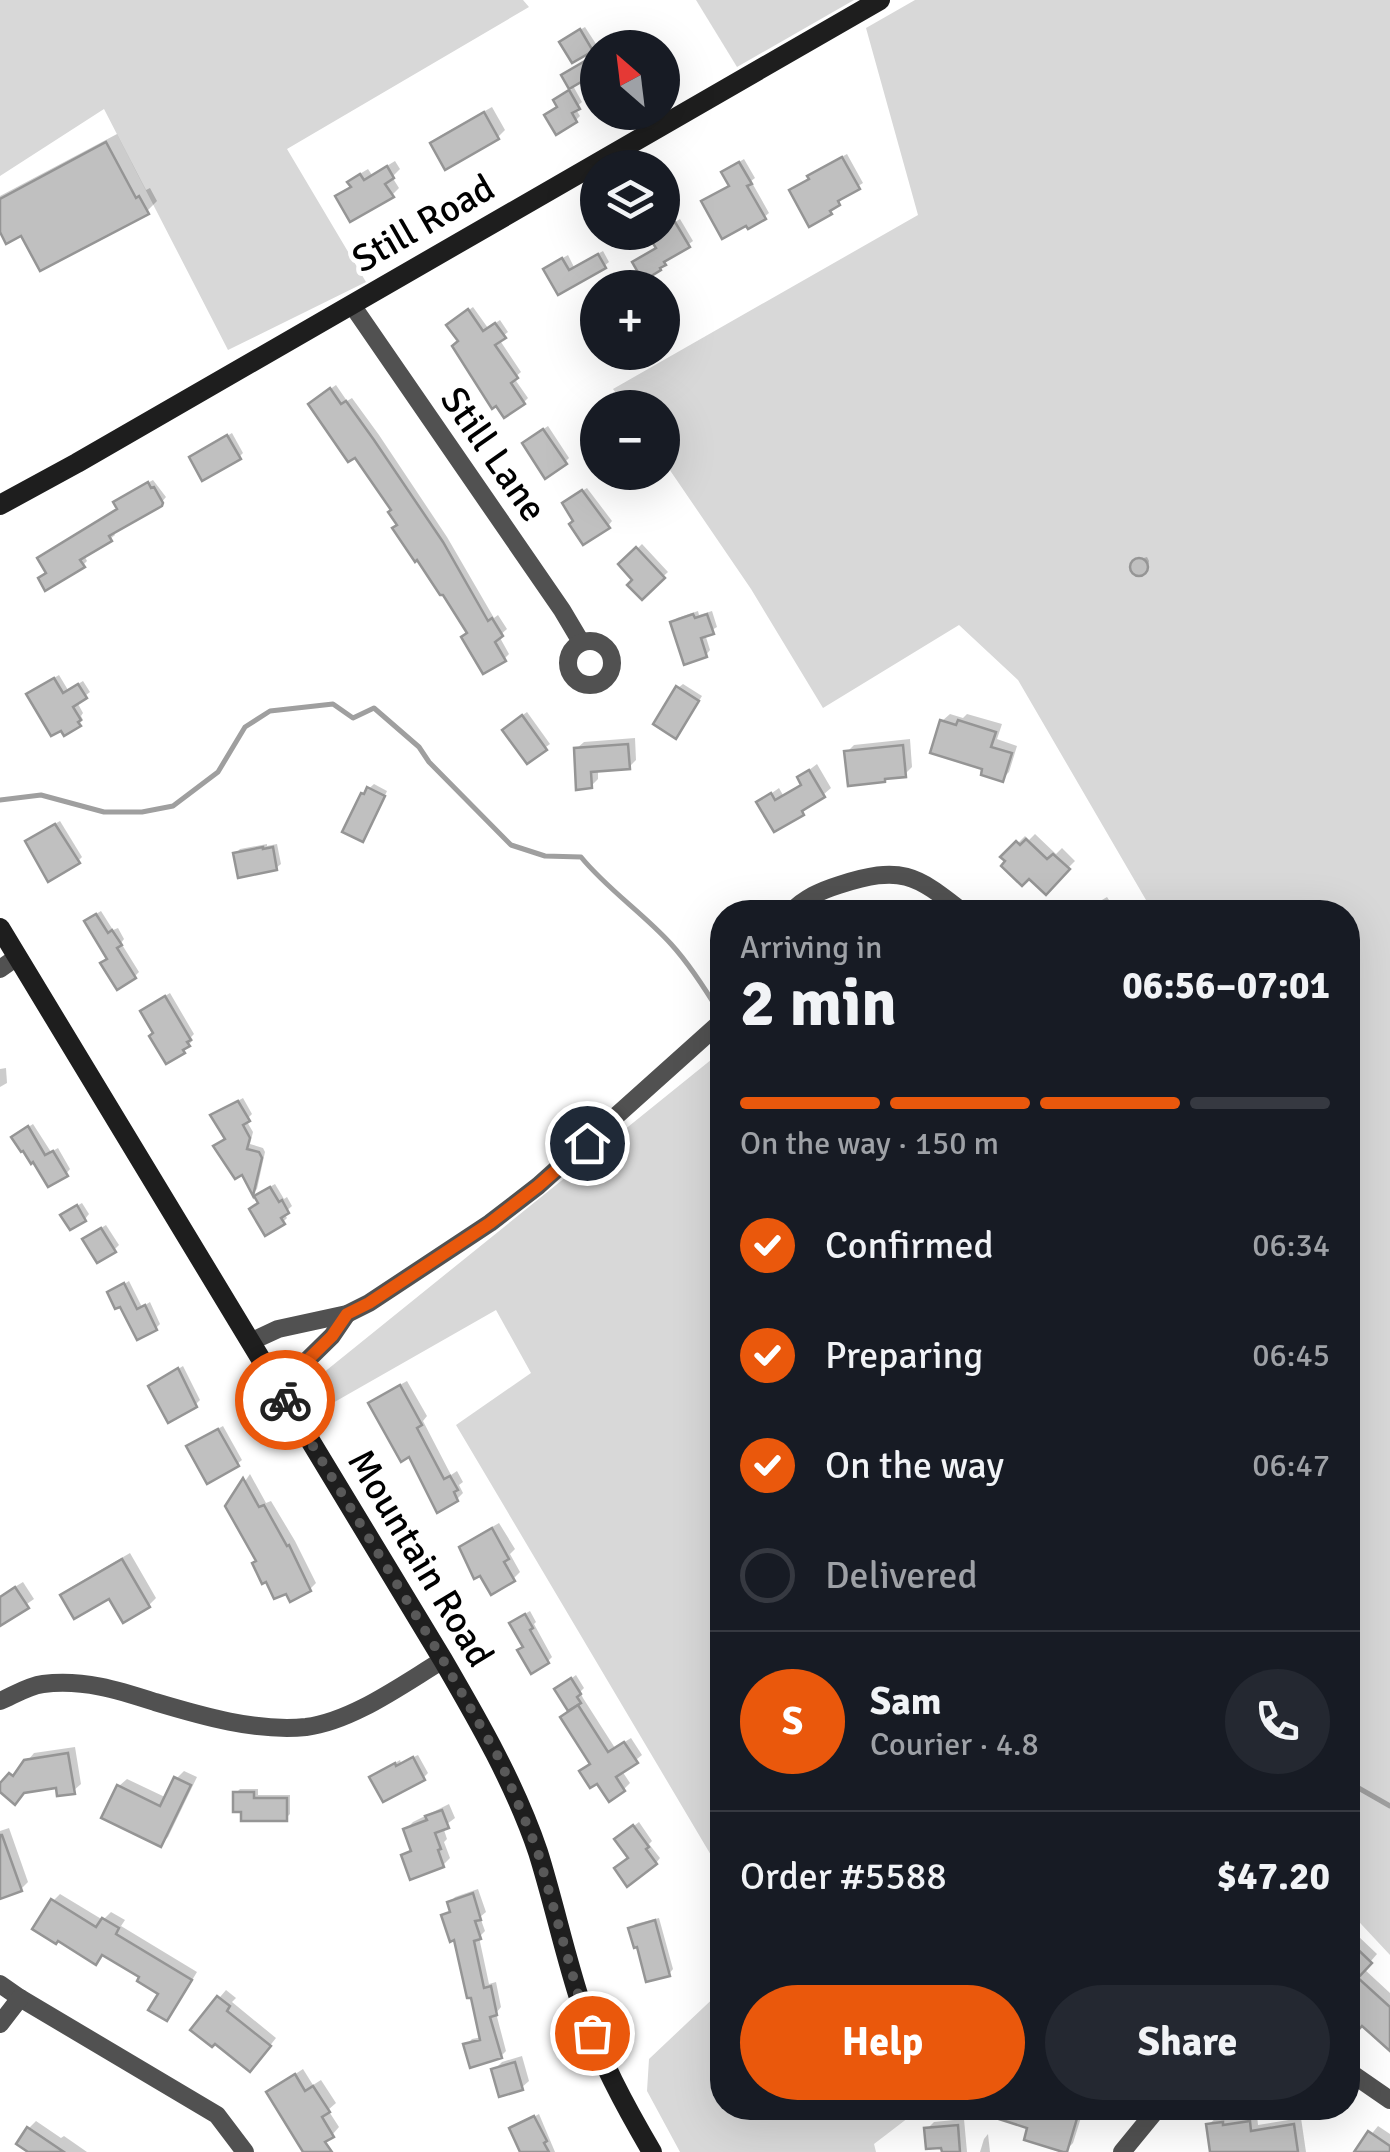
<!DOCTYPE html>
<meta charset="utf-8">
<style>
:root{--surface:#171b24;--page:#242831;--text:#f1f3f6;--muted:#9ea1a6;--line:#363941;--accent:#ea580c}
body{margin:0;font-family:Signika,sans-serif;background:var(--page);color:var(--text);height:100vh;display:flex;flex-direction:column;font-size:38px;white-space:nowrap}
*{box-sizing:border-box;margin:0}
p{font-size:32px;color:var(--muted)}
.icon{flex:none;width:55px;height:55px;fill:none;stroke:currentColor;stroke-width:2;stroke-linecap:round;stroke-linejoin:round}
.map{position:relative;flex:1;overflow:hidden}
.sheet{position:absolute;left:710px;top:900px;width:650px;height:1220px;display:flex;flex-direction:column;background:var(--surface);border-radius:40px;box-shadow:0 10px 40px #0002}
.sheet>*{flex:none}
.needle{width:65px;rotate:332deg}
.controls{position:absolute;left:580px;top:30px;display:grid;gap:20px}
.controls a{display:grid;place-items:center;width:100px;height:100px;border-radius:50%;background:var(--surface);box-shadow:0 10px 40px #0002;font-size:50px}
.pin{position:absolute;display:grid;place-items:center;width:85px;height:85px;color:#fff;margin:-42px;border:5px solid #fff;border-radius:50%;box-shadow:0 2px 10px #0007}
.courier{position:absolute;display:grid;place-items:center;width:100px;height:100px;margin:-50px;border:8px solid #ea580c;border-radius:50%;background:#fff;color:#222;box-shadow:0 2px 12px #0007}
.headline em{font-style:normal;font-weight:700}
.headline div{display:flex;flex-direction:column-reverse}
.headline{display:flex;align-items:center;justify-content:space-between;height:170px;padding:0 30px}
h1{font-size:65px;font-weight:700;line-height:75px}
.bar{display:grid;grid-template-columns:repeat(4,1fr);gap:15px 10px;align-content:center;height:120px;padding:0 30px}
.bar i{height:12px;border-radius:8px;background:var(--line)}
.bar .on{background:var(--accent)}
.bar p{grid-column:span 4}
.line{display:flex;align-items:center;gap:25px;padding:0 30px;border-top:2px solid var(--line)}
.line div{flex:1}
.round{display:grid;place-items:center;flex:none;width:105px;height:105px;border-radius:52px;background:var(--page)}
ol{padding:0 30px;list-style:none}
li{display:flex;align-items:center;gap:30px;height:110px}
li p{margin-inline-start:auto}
li .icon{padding:10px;border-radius:50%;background:var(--accent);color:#fff;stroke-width:4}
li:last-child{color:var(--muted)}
li i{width:55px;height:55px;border:5px solid var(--line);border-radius:50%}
.primary-button{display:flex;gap:20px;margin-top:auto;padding:20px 30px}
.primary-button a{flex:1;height:115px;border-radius:60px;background:var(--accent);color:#fff;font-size:40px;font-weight:700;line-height:115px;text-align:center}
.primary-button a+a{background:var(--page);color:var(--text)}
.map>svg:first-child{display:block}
</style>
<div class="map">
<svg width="1390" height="2152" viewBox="0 0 1390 2152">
<rect width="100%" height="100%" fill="#fff"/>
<g fill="#d8d8d8">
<polygon points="0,0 523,0 529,7 287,149 366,282 228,350 104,109 0,176"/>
<polygon points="696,0 854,0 737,67"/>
<polygon points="915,0 1390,0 1390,1955 1348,1910 1348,912 1153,912 1018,680 959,625 823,708 751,589 663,460 662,408 626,407 613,389 918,215 866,28"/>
<polygon points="722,1051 722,1893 718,1867 456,1425 531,1373 496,1310 324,1408 307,1386"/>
<polygon points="722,1990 722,2108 921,2108 874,2144 876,2152 680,2152 647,2091 649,2059"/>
</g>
<g fill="#0003">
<polygon points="585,27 596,44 592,49 566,38"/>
<polygon points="590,59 596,69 572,84 582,102 575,108 580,116 576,120 559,106 560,96 572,89 564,76"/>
<polygon points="492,107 505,130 498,137 433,143 440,136"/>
<polygon points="117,134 146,190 150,188 157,201 147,211 22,232 0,227 0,196"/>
<polygon points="847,154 863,183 842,196 843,198 830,212 792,190 811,178 814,172"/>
<polygon points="744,159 755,178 751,181 769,213 764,217 731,185 729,168"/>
<polygon points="395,161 400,169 392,177 399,188 392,195 338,196 352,185 351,182 358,175 368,169 372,175"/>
<polygon points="680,219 693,241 663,263 658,247 662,230"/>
<polygon points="603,251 609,262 604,266 559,291 551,265 568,255 574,267"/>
<polygon points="473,307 488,328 500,320 508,332 499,339 521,372 514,378 528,398 524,402 460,341 454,321"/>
<polygon points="336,385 347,401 352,398 379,435 447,537 494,618 498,615 507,629 499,636 509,654 504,659 469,632 399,524 394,510 316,399"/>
<polygon points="548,426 569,458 565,462 529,439"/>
<polygon points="232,433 243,453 239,457 192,457"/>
<polygon points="153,480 166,497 160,504 113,531 115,535 110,539 84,555 87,561 83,565 48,573 119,508 120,498"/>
<polygon points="587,488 612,521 608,526 576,521 569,499"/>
<polygon points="642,544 668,572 642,596 635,580 621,565"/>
<polygon points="1147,557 1149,561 1147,570 1139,574 1134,572 1132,566 1134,561"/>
<polygon points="698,611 699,615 712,611 717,627 705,634 710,650 706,655 673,623 677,618"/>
<polygon points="59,675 68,690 83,681 90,692 77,702 83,713 81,716 83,720 79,724 34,690"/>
<polygon points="683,684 702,696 680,731 678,688"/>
<polygon points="527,712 550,744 527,761 509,725"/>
<polygon points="950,714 963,718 967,714 1002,724 997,739 1017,746 1009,772 1002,779 986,767 942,721"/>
<polygon points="635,738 636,760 629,767 598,769 598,779 591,786 576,749 584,742"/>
<polygon points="910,739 912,767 905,774 847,752 854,745"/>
<polygon points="817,764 831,788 802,813 759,802 779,788 783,795 803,783 800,777"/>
<polygon points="374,784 387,791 367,835 363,839 363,794"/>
<polygon points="60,821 82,857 78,861 32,837"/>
<polygon points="1035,834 1056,854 1062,848 1075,861 1045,891 1004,857 1025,836 1029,840"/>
<polygon points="267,844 267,846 277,844 281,864 276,868 235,854 240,849"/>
<polygon points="1107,897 1117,912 1082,912"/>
<polygon points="101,911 113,930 118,928 124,939 121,943 139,972 135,976 110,958 91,917"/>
<polygon points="170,993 194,1034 191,1037 193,1040 183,1051 155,1033 147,1007"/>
<polygon points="6,1068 7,1083 0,1087 0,1069"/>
<polygon points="243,1098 252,1114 246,1120 253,1132 250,1144 263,1148 265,1152 257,1189 254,1192 213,1115"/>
<polygon points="33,1124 51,1152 58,1148 70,1169 66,1174 19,1133"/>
<polygon points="275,1184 284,1199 287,1197 292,1206 284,1213 287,1218 283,1222 260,1203 261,1192"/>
<polygon points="82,1203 89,1214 85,1219 68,1211"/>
<polygon points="106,1225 119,1245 114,1250 90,1235"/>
<polygon points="129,1281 142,1307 150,1302 160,1324 156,1328 110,1293"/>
<polygon points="183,1366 200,1400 195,1405 151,1386"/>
<polygon points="407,1381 427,1416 423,1421 451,1475 457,1471 463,1482 459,1485 463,1493 457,1499 410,1453 371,1403 378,1397"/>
<polygon points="223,1426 242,1460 237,1464 194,1442"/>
<polygon points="250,1474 266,1503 271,1501 295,1541 316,1583 310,1589 228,1506"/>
<polygon points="499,1523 515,1549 510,1554 520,1572 513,1579 462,1547 470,1540"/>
<polygon points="130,1553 156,1598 149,1605 124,1619 110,1595 63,1596 70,1588"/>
<polygon points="23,1582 34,1599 0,1623 0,1596"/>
<polygon points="530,1611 536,1622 534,1624 552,1657 548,1661 525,1646 516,1619"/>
<polygon points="576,1675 584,1688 580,1692 583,1698 615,1748 631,1738 642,1755 622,1771 630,1783 624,1789 592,1763 563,1717 570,1710 557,1689"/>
<polygon points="75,1747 81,1784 73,1791 58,1785 0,1789 18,1768 20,1770 34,1753"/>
<polygon points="418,1755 428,1773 423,1778 372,1777 400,1760 401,1763"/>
<polygon points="184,1771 197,1777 168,1837 161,1844 119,1786 127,1779 167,1798 176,1779"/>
<polygon points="240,1789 258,1789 258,1795 290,1795 290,1814 286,1818 236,1793"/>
<polygon points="449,1804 455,1818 443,1827 447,1839 444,1842 450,1858 443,1865 404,1856 412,1848 406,1829 413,1822"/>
<polygon points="639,1822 652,1841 649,1844 660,1858 656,1863 631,1857 622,1835"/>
<polygon points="9,1828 28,1882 21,1889 0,1896 0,1831"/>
<polygon points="478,1889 486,1912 480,1917 485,1931 479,1937 489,1984 496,1982 501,2007 496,2013 506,2051 501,2056 466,2045 472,2039 482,2037 456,1937 444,1916 452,1910 449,1903 455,1897"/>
<polygon points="60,1894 103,1920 111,1912 125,1920 121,1926 197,1972 174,2010 166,2018 162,1993 142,1976 104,1953 96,1962 53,1901"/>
<polygon points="659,1918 673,1969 669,1974 631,1928 635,1924"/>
<polygon points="1351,1926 1359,1933 1357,1935 1377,1954 1364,1969 1390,1993 1390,2048 1362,2022 1353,2031 1348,2026 1348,1930"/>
<polygon points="226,1990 236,1998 232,2002 276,2038 257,2062 193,2029"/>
<polygon points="522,2056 529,2081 521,2088 494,2070 502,2062"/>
<polygon points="303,2069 313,2085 321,2080 336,2103 328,2110 339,2127 332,2135 277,2086"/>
<polygon points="993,2108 1084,2108 1073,2143 1066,2150 1030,2126 991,2114"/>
<polygon points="539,2114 555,2152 523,2152 512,2129"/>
<polygon points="1257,2115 1258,2125 1301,2118 1306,2152 1212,2152 1208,2125 1216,2118 1229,2116 1230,2119"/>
<polygon points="964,2119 967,2152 944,2152 927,2129 934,2122"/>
<polygon points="36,2121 61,2138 64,2136 87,2152 32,2152 29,2128"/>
<polygon points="1378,2126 1390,2134 1390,2152 1357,2152"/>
<polygon points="988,2134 990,2152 980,2152 984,2139"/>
</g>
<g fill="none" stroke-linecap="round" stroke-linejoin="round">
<g stroke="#9f9f9f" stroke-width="5">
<path d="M0,800L41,795L104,812H142L173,806L218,772L245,727L270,711L333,704L353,718L374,708L419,747L429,762L511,845L545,856L581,857C607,889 643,913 671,944C691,966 706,990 721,1015"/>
<polyline points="1348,1782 1390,1806"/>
</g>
</g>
<g fill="#c0c0c0" stroke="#959595" stroke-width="2.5">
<polygon points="580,29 593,51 572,63 559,42"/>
<polygon points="585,61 593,75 569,89 561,75"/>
<polygon points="569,90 580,109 572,113 577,122 556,135 544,115 557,107 553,100"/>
<polygon points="484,112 499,139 445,170 430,143"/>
<polygon points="106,142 136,198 139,196 149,214 40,271 21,236 6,244 0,232 0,199"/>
<polygon points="842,157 860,189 838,201 840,205 830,211 832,214 809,227 789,190 809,179 807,176"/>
<polygon points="739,162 752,184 747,186 766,219 748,229 746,226 722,239 701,201 729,186 721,172"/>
<polygon points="387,166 394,178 385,184 394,197 350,222 335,196 351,187 347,182 360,174 364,180"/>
<polygon points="675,222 690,247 664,262 666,265 660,268 661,270 643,281 632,262 656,248 649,237 657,232 662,232 662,229"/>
<polygon points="598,254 606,268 558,295 543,269 562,258 569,270"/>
<polygon points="468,309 483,331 495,323 506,338 495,345 518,378 511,383 525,404 504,418 496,406 492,409 452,346 458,341 446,325"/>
<polygon points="330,388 341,404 346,401 374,440 443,542 488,621 492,618 503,636 495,642 506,661 483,674 461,637 467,633 443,595 440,595 417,560 415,562 392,528 397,525 388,512 391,510 355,458 348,462 308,404"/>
<polygon points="543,429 567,464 545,479 522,443"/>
<polygon points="227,435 241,459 202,481 189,457"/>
<polygon points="148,482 151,488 154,487 163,503 162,506 109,536 112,541 80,560 85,567 45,591 38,578 46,573 37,558 117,509 113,502"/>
<polygon points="582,490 610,528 583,545 569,524 573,521 562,503"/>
<polygon points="636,547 665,578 642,600 627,585 632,580 618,564"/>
<circle cx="1139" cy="567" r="9"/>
<polygon points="693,614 695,618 707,614 714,634 701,638 707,657 684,665 670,622"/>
<polygon points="54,678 63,693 78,684 87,698 73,707 81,720 78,722 81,726 64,736 61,731 51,736 26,694"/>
<polygon points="676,686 699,701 676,739 653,724"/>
<polygon points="522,715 547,750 527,764 502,730"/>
<polygon points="940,720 956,725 958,720 996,732 991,747 1012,753 1003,782 981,775 982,769 930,753"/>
<polygon points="628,744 630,769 591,772 592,788 576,790 574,748"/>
<polygon points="903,745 906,777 885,779 885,782 848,786 844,751"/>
<polygon points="809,770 825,797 802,811 804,815 774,832 756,802 771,793 775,800 801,785 797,777"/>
<polygon points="367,787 385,796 363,842 342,832 361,793 364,794"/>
<polygon points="55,824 80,863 48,882 25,841"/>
<polygon points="1026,839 1047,859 1053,854 1070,869 1046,895 1029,879 1022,886 1001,866 1005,861 1000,857 1016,841 1020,845"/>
<polygon points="263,847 263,849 273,847 277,870 238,878 233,853"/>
<polygon points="96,914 108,933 112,930 122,945 117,948 136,978 117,990 100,963 107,959 84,921"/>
<polygon points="165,996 191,1040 187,1042 190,1046 183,1050 185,1053 166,1064 149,1036 153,1033 140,1011"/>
<polygon points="238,1101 250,1121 243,1125 250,1138 247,1149 259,1152 262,1158 253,1196 242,1175 235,1179 213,1146 225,1139 210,1115"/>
<polygon points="28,1126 45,1155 53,1151 68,1176 48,1187 33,1162 31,1164 23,1151 21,1152 11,1137"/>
<polygon points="270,1187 279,1202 282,1200 289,1213 281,1218 285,1224 265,1236 249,1209 258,1203 254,1196"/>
<polygon points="77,1205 86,1221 70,1230 60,1215"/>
<polygon points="101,1228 116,1252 97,1263 82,1239"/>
<polygon points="124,1283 137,1309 145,1305 157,1330 137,1340 120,1307 115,1309 107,1292"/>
<polygon points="178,1368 197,1407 168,1423 148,1386"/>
<polygon points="400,1385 422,1425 417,1428 444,1479 450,1476 458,1490 454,1492 458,1501 437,1513 409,1457 401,1462 368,1403"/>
<polygon points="218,1429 239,1466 207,1484 186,1446"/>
<polygon points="243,1478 259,1507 264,1505 287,1546 289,1545 311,1591 290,1602 286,1594 274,1599 266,1582 262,1584 252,1563 256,1561 225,1506"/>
<polygon points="492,1528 509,1559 504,1562 515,1581 491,1595 480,1576 474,1579 459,1547"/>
<polygon points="122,1559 150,1607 123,1623 109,1599 74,1619 60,1595"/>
<polygon points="15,1587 29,1608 0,1626 0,1597"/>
<polygon points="525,1614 533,1628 530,1630 549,1663 531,1674 517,1650 523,1647 509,1623"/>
<polygon points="571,1678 581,1694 577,1697 581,1703 568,1711 554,1689"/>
<polygon points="578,1705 608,1752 624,1742 638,1763 616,1777 625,1791 609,1802 597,1784 590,1788 579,1771 590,1764 560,1717"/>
<polygon points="68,1753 75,1794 57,1796 56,1788 24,1793 15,1805 0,1792 0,1783 9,1773 13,1776 24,1760"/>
<polygon points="413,1757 425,1780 383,1802 369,1777 395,1763 396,1766"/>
<polygon points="174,1777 191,1785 161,1847 101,1818 117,1785 160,1806"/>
<polygon points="233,1792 254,1792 254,1798 287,1798 287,1821 241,1821 241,1812 233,1812"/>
<polygon points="442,1810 449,1828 435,1833 441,1849 438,1850 444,1867 410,1880 401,1855 411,1851 403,1829 427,1820 425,1816"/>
<polygon points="633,1825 649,1847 646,1849 657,1864 627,1887 614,1868 628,1858 614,1839"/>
<polygon points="0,1835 2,1835 22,1891 0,1899"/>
<polygon points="473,1893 481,1920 475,1921 481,1939 474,1941 484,1988 491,1986 497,2015 490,2017 502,2058 470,2068 463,2044 480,2040 471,1998 467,1998 454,1940 450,1942 441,1915 450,1912 447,1902"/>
<polygon points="51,1899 96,1927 102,1918 119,1928 116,1934 192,1980 167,2021 148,2010 158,1994 137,1981 139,1977 102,1955 96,1965 58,1941 56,1944 32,1929"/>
<polygon points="655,1920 670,1976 646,1982 637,1947 634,1948 628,1928"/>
<polygon points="1348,1940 1372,1963 1358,1978 1390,2007 1390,2051 1362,2026 1348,2041"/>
<polygon points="217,1996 230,2006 227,2011 271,2046 250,2072 215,2044 212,2047 190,2030"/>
<polygon points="515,2062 523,2090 499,2097 491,2069"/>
<polygon points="295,2074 305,2091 313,2086 330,2112 322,2117 334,2137 325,2142 332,2152 303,2152 266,2092"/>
<polygon points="974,2108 1053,2108 1078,2115 1067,2152 1063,2152 1024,2140 1027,2128 974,2111"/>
<polygon points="534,2116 547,2141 544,2143 549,2152 520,2152 509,2128"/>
<polygon points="1250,2121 1251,2131 1294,2124 1298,2152 1210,2152 1206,2124 1223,2122 1223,2125"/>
<polygon points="958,2125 960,2152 942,2152 941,2148 926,2149 924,2128"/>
<polygon points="27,2127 64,2152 28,2152 16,2144"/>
<polygon points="1368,2131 1390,2146 1390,2152 1354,2152"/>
</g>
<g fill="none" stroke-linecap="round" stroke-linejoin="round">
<g stroke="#515151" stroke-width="18">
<polyline points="352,305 562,610 581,642"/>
<circle cx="590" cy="663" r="22"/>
<path d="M791,912C805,898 820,891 839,885C901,865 915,874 963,912"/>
<polyline points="0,969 17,957"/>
<polyline points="250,1342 278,1329 347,1314 369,1303 490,1223 538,1186 722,1021"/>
<polyline points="278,1389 332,1336 347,1314"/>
<path d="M0,1701C14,1695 28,1686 43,1684C83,1679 118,1690 155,1702C202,1716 256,1732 306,1727C353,1721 403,1684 443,1660"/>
<polyline points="0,1984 20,1998 217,2115 245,2152"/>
<polyline points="0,2024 20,1998"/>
<polyline points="1348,2071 1390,2100"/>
<polyline points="1122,2152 1158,2108"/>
</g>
<g stroke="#1e1e1e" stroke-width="20">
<polyline points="0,505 77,463 880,0"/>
<path d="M0,928L443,1660C479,1722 515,1784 538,1852C554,1903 565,1956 582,2007C599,2058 625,2106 652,2152"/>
</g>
</g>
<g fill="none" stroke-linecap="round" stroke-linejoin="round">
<polyline stroke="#595959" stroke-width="10" stroke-dasharray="0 18" points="285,1400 443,1660 500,1760 537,1849 582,2008 592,2033"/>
<polyline stroke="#ea580c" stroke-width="12" points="285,1400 278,1389 332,1336 347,1314 369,1303 490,1223 538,1186 587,1143"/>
</g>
<g text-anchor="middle" stroke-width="10" stroke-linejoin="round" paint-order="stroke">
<g font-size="38" fill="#000" stroke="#fff">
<text transform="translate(423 223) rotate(-30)" y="13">Still Road</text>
<text transform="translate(494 454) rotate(55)" y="13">Still Lane</text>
<text transform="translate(421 1558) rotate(59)" y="13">Mountain Road</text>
</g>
</g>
</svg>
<div class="controls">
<a><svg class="needle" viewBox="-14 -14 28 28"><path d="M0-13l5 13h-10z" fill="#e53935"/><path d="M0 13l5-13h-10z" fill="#9ea1a6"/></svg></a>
<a><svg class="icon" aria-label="layers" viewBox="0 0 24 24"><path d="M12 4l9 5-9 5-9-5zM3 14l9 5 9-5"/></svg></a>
<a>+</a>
<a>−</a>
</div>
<div class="pin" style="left:592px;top:2033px;background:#ea580c"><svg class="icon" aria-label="bag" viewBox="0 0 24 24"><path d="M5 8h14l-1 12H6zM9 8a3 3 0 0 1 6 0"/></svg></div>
<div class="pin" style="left:587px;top:1143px;background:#1f2937"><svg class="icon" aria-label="home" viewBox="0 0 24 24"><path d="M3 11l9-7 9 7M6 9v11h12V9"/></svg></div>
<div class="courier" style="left:285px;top:1400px"><svg class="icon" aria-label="bike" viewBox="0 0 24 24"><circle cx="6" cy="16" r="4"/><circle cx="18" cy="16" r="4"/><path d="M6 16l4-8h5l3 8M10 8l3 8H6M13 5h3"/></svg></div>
<section class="sheet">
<div class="headline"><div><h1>2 min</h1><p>Arriving in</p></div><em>06:56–07:01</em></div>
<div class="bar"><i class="on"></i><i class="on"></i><i class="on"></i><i></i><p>On the way · 150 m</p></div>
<ol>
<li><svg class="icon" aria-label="check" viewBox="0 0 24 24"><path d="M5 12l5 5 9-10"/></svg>Confirmed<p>06:34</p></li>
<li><svg class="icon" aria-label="check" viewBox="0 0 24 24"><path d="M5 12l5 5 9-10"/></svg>Preparing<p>06:45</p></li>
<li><svg class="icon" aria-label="check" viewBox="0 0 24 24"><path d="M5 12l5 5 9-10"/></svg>On the way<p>06:47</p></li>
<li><i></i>Delivered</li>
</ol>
<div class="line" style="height:180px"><b class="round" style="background:var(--accent);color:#fff">S</b><div><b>Sam</b><p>Courier · 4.8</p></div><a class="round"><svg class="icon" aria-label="phone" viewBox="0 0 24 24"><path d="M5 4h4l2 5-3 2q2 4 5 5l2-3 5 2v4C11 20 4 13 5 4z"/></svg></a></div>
<div class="line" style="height:130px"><div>Order #5588</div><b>$47.20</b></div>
<div class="primary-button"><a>Help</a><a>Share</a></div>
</section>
</div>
